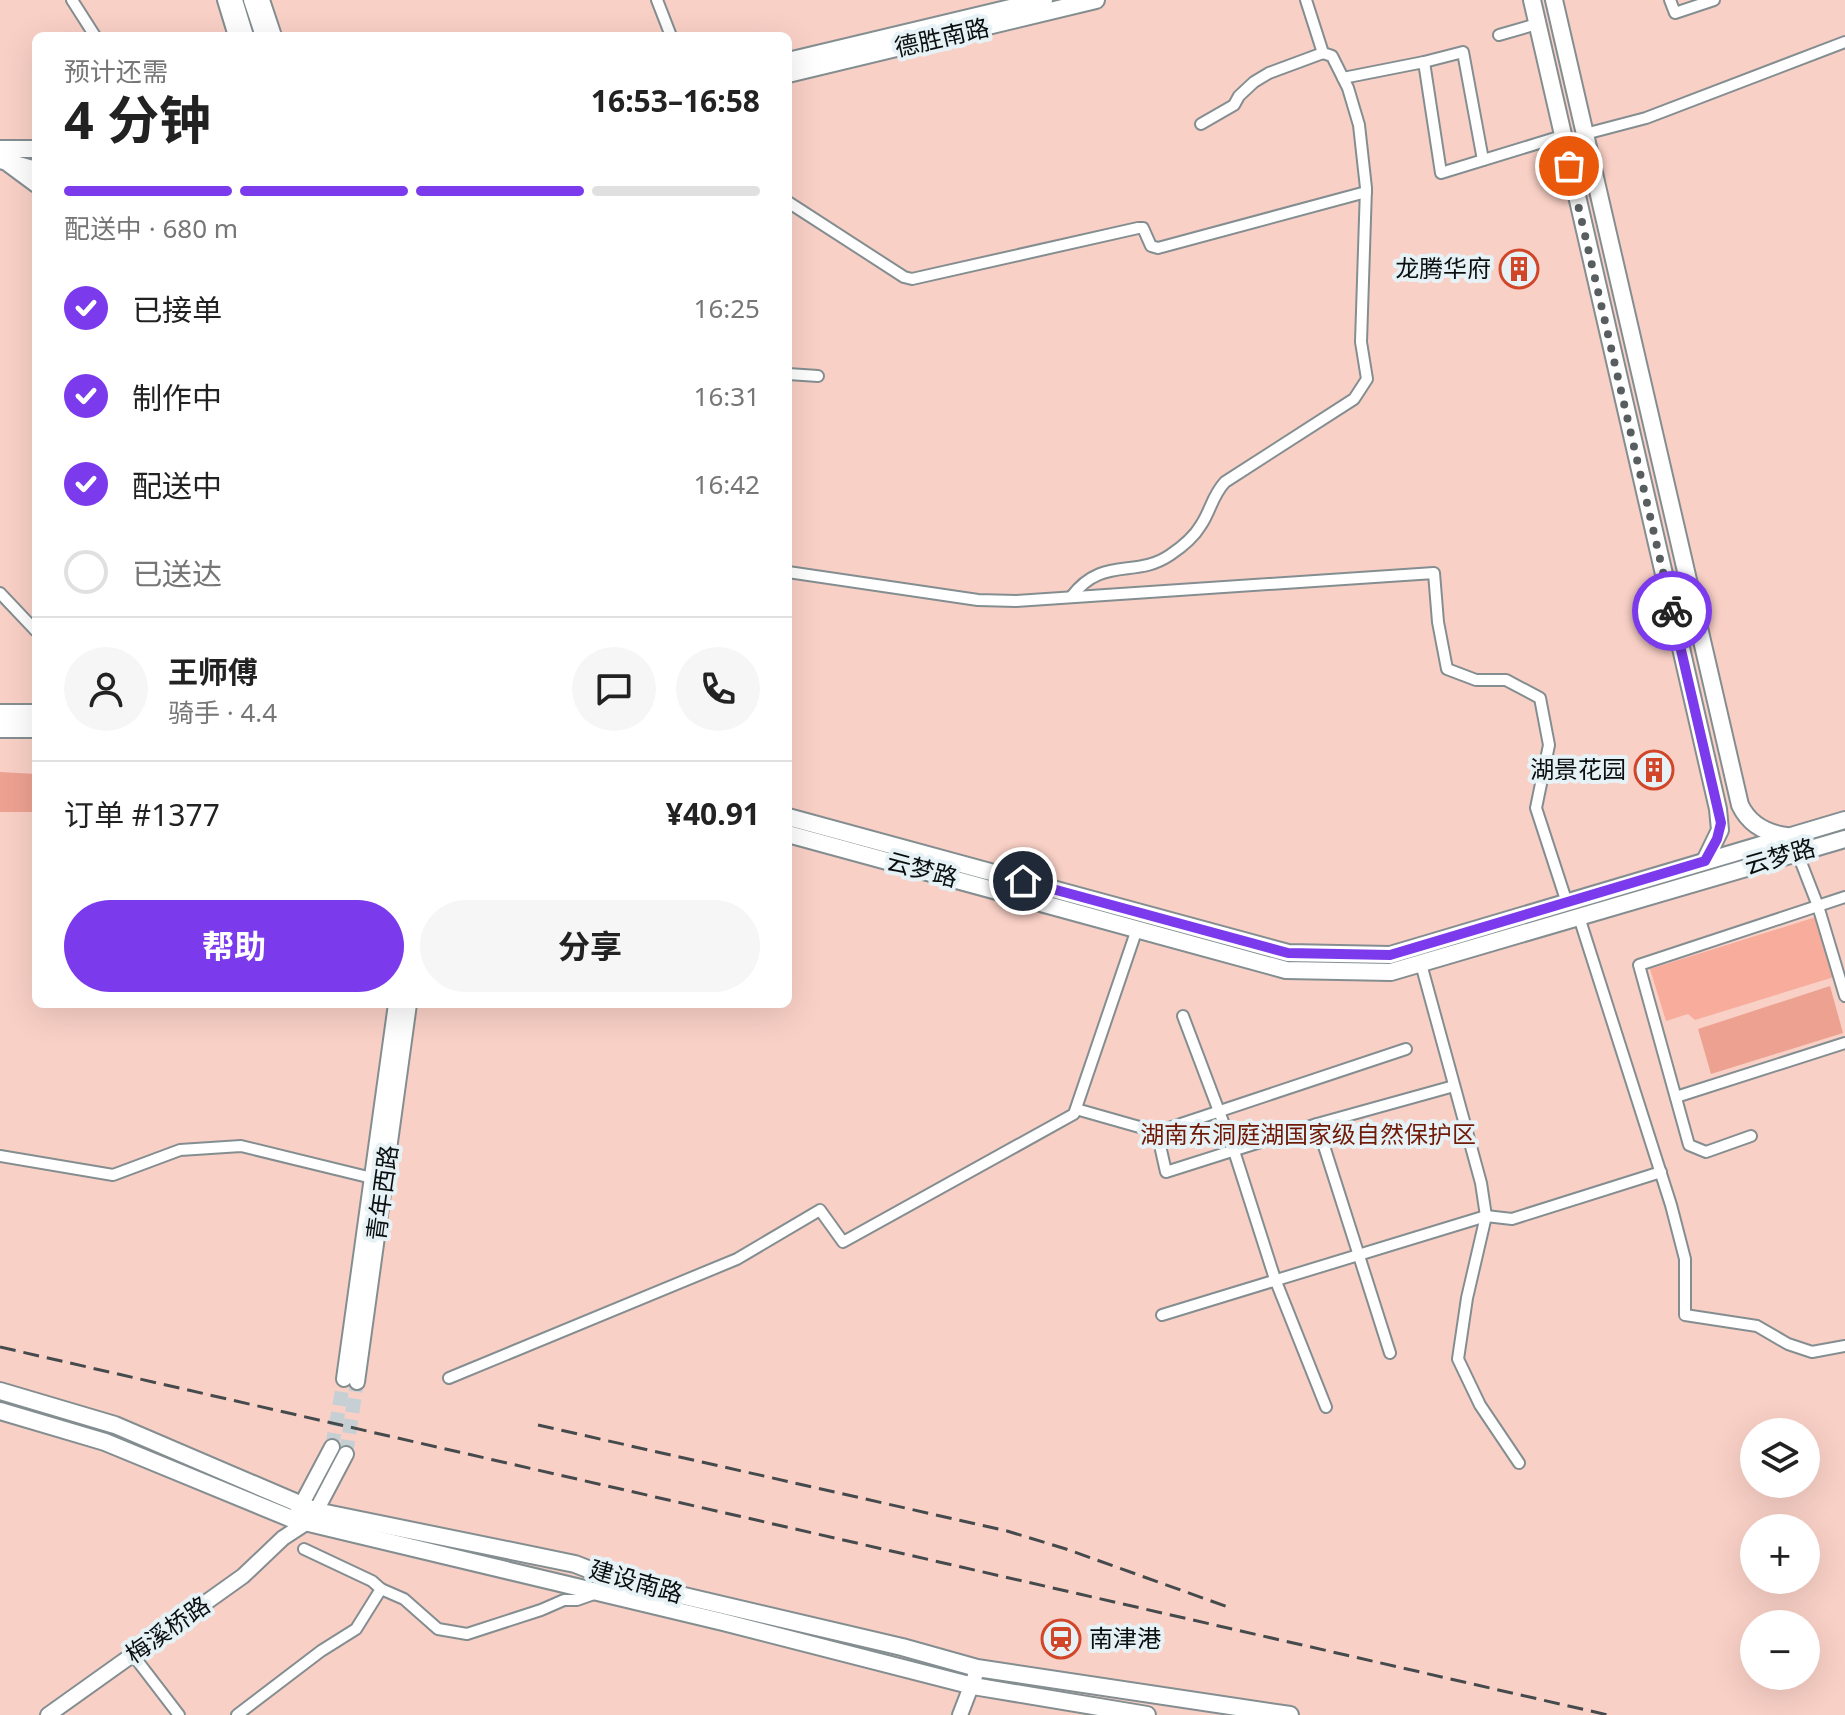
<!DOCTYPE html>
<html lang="zh">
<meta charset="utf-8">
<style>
:root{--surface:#fff;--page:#f6f6f6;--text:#222;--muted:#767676;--line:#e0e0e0;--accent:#7c3aed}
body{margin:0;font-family:"Noto Sans","Noto Sans SC",sans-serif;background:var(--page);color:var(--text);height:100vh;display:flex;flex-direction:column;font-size:30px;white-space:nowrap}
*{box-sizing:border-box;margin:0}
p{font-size:26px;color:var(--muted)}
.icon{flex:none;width:44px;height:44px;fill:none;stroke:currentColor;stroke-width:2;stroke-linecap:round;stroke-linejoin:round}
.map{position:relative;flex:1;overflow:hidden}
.panel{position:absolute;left:32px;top:32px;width:760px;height:976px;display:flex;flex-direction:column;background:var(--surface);border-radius:12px;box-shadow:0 8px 32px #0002}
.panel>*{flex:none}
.buttons{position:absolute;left:1740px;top:1418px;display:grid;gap:16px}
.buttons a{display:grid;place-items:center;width:80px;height:80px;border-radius:50%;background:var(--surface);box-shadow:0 8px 32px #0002;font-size:40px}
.pin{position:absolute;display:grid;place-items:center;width:68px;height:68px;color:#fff;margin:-34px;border:4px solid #fff;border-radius:50%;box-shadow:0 2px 8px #0007}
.courier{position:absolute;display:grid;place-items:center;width:80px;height:80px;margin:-40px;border:6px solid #7c3aed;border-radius:50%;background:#fff;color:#222;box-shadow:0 2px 10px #0007}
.summary em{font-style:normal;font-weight:700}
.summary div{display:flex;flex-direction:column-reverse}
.summary{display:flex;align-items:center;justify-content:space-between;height:136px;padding:0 32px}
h1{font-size:52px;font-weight:700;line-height:60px}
.bar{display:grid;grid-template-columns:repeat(4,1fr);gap:12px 8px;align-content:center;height:96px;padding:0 32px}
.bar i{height:10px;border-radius:6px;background:var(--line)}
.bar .active{background:var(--accent)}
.bar p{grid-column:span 4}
.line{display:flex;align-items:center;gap:20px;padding:0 32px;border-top:2px solid var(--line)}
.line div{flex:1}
.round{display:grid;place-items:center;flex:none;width:84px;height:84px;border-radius:42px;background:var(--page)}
ol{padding:0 32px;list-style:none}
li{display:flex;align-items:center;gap:24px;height:88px}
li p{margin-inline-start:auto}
li .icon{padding:8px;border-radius:50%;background:var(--accent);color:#fff;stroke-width:4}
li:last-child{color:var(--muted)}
li i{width:44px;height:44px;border:4px solid var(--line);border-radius:50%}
.cta{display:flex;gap:16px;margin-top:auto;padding:16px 32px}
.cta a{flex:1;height:92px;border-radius:48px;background:var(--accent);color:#fff;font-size:32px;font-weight:700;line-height:92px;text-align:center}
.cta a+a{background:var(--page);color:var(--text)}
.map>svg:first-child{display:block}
</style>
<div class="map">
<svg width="1845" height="1715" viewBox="0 0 1845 1715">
<rect width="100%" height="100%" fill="#e7f2f6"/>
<path fill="#f9d0c6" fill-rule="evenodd" d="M0,0H1845V1715H0ZM36,36H788V1004H36ZM1754,1432H1806V1484H1754ZM1754,1528H1806V1580H1754ZM1754,1624H1806V1676H1754Z"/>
<polygon fill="#f8ac9b" points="1816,917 1834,977 1695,1020 1688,1014 1666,1021 1650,969"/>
<g fill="#eda291">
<polygon points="0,772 36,774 36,812 0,812"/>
<polygon points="1830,986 1843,1033 1711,1074 1698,1029"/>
</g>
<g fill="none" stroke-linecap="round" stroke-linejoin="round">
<g stroke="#c6d0d4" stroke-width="14" stroke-dasharray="14 7" stroke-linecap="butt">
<polyline points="332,1447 344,1379"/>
<polyline points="346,1454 357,1382"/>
</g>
<defs>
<g id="street">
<polyline points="72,0 95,36"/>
<polyline points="657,0 671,36"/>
<polyline points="1670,0 1675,13 1714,0"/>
<polyline points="1499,35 1537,24"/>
<polyline points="1424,62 1463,52 1483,160"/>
<polyline points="1343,78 1424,62 1441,173 1562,136"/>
<polyline points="1201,124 1234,105 1239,96 1254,82 1269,73 1323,53"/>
<polyline points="1585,134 1646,118 1845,42"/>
<polyline points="788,202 904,277 912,279 1138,228 1143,228 1151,246 1158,248 1366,192"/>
<polyline points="788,374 818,376"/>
<polyline points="788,572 978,600 1016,601 1434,573 1438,622 1447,669 1476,680 1506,680 1540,698 1549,745 1536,808 1567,903"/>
<polyline points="0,593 36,631"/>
<path d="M1071,597C1103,555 1135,579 1170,555C1182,547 1194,537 1201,525C1211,510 1212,496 1225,482L1354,399L1367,379L1361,342L1366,188L1359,125L1348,88L1332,56L1323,53L1306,0"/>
<polyline points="1797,852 1818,906 1845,996"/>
<polyline points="1579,917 1671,1205 1685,1259 1685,1315 1757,1326 1788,1344 1812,1352 1845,1346"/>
<polyline points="1421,964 1481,1183 1486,1216 1467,1298 1458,1359 1480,1405 1519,1463"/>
<polyline points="1183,1016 1234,1151 1275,1279 1326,1407"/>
<polyline points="1676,1097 1845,1043"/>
<polyline points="1076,1109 1157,1132 1166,1172 1317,1124 1454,1086"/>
<polyline points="1317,1124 1390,1353"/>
<polyline points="1157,1132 1406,1049"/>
<polyline points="1751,1136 1706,1152 1689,1145 1639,965 1845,897"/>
<polyline points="0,1156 113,1175 180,1150 241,1146 372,1178"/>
<polyline points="1162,1315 1486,1216 1512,1219 1661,1172"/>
<polyline points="449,1378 737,1259 820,1210 843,1242 1074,1114 1137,929"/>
<polyline points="381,1589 404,1599 438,1629 467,1634 541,1610 564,1600 577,1600 594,1594"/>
<polyline points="133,1655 179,1715"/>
<polyline points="237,1715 321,1651 356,1629 381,1589 372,1581 304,1549"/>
</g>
<g id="secondary">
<polyline points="225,0 236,36"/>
<polyline points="235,0 246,36"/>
<polyline points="251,0 263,36"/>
<polyline points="262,0 274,36"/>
<polyline points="9,165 36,185"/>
<polyline points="344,1379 396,1004"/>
<polyline points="357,1382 409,1004"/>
<polyline points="297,1513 332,1447"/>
<polyline points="48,1715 243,1576 283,1538 306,1523 316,1511 346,1454"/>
<polyline points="960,1715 975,1676"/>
</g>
<g id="primary">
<polyline points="1532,0 1718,809 1720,830 1705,861"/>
<path d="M1554,0L1740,805C1749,824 1765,833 1786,836"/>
<polyline points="788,61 1044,0"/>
<polyline points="788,74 1096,0"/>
<polyline points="0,149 36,149"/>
<polyline points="0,160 36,170"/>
<polyline points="0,713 36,713"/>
<polyline points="0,729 36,729"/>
<polyline points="788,817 1288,953 1390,955 1845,820"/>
<polyline points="788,834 1286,970 1391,972 1845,839"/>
<polyline points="0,1391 115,1425 316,1511 575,1564 616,1580 902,1647 977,1668 1290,1715"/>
<polyline points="0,1411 105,1442 292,1519 723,1622 973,1686 1147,1715"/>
</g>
</defs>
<use href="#street" stroke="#848e91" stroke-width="14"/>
<use href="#secondary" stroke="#848e91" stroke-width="18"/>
<use href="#primary" stroke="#848e91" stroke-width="20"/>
<use href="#street" stroke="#fff" stroke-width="10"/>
<use href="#secondary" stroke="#fff" stroke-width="14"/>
<use href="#primary" stroke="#fff" stroke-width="16"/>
<g stroke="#454a4c" stroke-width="3" stroke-dasharray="16 8" stroke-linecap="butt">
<polyline points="0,1347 1608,1715"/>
<polyline points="538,1425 1007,1531 1066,1549 1228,1607"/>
</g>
</g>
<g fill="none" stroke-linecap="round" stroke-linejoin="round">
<polyline stroke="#585e60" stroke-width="8" stroke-dasharray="0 14.4" points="1569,166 1672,611"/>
<polyline stroke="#7c3aed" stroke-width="10" points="1023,881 1288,953 1390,955 1705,861 1717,839 1721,823 1672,611"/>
</g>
<defs>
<symbol id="building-ring" viewBox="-11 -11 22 22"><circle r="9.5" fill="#e7f2f6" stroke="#d14629" stroke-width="1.5"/><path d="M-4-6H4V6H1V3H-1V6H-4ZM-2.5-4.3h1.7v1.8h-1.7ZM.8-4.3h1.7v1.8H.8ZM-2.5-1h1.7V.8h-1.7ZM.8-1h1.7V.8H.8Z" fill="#d14629"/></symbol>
<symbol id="station-ring" viewBox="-11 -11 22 22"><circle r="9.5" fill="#e7f2f6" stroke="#d14629" stroke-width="1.5"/><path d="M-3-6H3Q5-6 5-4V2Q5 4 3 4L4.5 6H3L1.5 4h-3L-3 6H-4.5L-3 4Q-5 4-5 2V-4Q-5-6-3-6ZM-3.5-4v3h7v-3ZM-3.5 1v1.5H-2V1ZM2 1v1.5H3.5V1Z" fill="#d14629"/></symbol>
</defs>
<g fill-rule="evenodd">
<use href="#building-ring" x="1497" y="247" width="44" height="44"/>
<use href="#building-ring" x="1632" y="748" width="44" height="44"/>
<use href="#station-ring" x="1039" y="1617" width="44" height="44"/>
</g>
<g text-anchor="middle" stroke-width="8" stroke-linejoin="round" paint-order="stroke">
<g font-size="24" fill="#0b0f10" stroke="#e7f2f6">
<text transform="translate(942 38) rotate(-13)" y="8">德胜南路</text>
<text transform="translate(1780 857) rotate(-16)" y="8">云梦路</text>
<text transform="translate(922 870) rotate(15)" y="8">云梦路</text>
<text transform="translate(383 1193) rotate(-82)" y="8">青年西路</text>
<text transform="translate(636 1582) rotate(16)" y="8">建设南路</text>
<text transform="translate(168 1630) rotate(-35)" y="8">梅溪桥路</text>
</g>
<g font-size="24" fill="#0b0f10" stroke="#e7f2f6" text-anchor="end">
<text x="1491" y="277">龙腾华府</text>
<text x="1626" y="778">湖景花园</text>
<text x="1089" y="1647" text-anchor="start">南津港</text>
</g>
<g font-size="24" fill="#6f1906" stroke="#e7f2f6">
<text x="1308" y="1143">湖南东洞庭湖国家级自然保护区</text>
</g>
</g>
</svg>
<div class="buttons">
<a><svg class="icon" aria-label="layers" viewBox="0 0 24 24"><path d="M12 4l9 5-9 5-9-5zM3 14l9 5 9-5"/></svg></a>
<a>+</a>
<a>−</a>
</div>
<div class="pin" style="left:1569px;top:166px;background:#ea580c"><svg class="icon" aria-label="bag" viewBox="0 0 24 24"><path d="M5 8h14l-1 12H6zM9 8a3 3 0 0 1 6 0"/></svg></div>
<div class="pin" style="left:1023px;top:881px;background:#1f2937"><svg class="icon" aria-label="home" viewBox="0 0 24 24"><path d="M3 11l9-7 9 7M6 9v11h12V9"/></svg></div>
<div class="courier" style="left:1672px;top:611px"><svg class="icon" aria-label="bike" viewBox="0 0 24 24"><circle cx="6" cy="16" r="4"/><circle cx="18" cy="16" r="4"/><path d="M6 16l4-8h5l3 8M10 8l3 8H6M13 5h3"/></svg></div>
<section class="panel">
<div class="summary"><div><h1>4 分钟</h1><p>预计还需</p></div><em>16:53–16:58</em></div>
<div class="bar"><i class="active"></i><i class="active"></i><i class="active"></i><i></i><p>配送中 · 680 m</p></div>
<ol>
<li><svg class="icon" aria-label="check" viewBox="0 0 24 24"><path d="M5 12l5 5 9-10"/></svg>已接单<p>16:25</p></li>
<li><svg class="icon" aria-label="check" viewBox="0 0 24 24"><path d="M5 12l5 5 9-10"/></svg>制作中<p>16:31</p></li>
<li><svg class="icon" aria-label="check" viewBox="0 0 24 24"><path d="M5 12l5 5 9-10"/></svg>配送中<p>16:42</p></li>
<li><i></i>已送达</li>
</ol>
<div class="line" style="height:144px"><a class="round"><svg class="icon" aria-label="person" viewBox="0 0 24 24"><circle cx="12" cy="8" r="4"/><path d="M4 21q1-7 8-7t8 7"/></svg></a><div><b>王师傅</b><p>骑手 · 4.4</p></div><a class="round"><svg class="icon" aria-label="chat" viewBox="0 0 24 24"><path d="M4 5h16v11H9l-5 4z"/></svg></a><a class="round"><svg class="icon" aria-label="phone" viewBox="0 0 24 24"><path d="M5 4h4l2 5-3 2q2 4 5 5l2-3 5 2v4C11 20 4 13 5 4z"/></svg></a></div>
<div class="line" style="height:104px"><div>订单 #1377</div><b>¥40.91</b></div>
<div class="cta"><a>帮助</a><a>分享</a></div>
</section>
</div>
